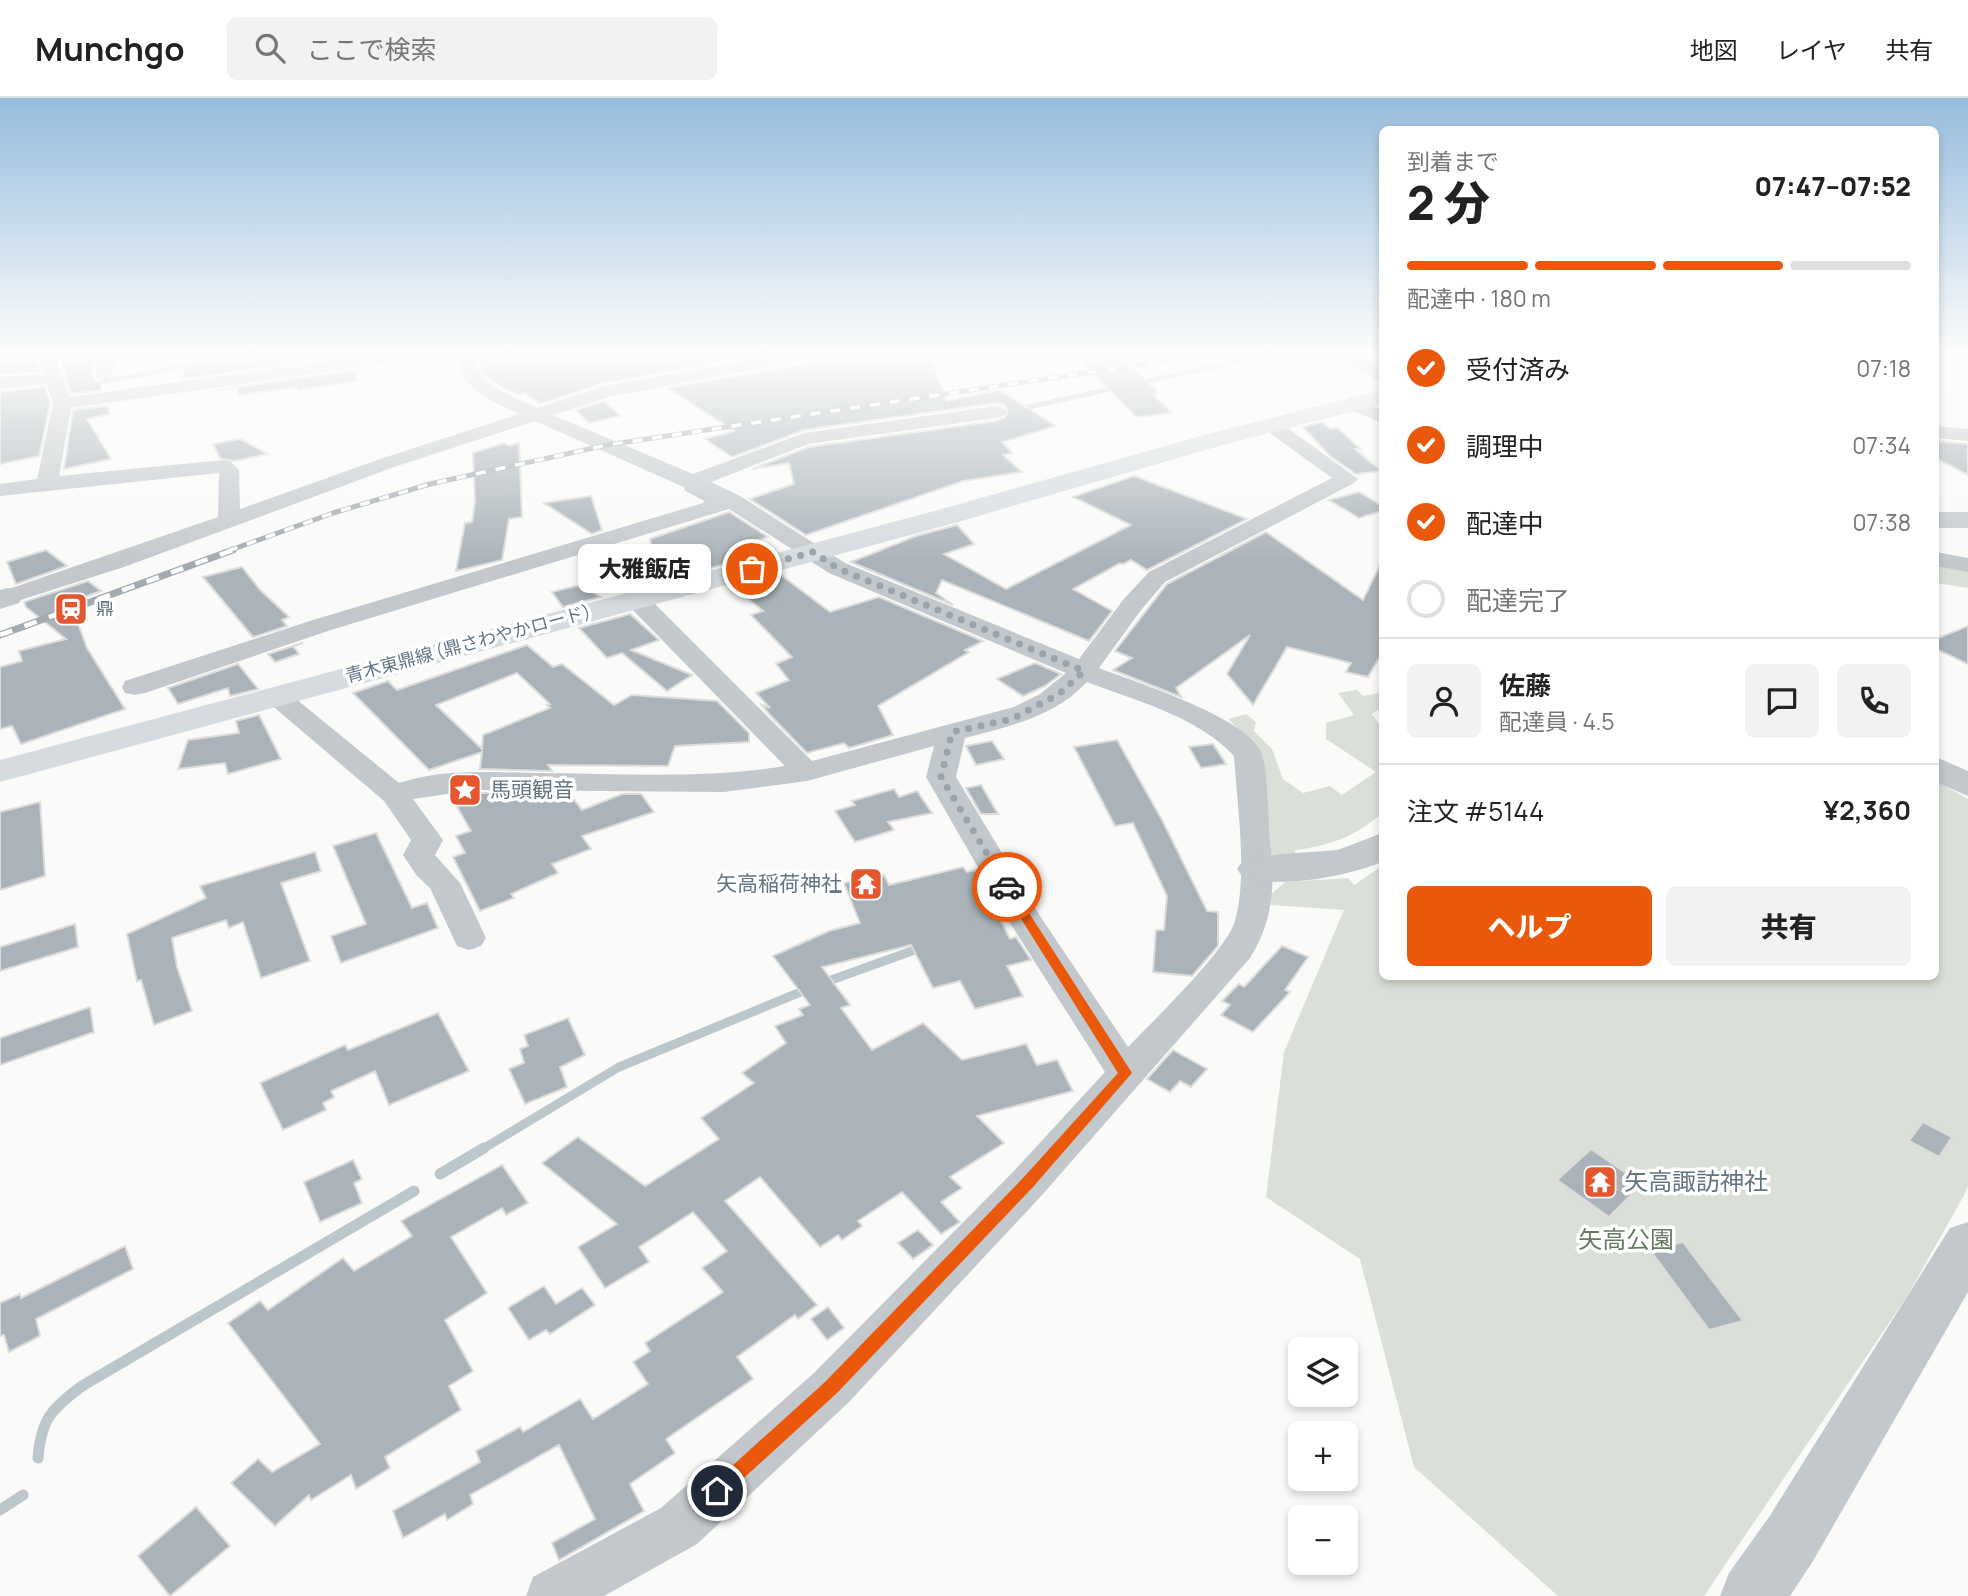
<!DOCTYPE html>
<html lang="ja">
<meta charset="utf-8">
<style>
:root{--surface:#fff;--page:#f2f2f2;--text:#222;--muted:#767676;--line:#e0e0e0;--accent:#ea580c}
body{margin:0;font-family:Manrope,"Noto Sans JP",sans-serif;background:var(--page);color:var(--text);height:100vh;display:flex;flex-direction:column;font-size:26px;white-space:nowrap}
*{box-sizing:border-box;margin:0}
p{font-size:23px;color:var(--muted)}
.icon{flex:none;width:38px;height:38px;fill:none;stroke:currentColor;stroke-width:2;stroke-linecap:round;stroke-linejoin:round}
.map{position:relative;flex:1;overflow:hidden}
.sheet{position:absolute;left:1379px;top:28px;width:560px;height:854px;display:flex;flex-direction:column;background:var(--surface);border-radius:10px;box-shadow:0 4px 10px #0003}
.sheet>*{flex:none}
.controls{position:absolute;left:1288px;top:1239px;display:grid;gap:14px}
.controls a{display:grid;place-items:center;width:70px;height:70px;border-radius:10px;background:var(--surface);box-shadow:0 4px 10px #0003;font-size:35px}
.pin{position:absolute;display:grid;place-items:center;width:60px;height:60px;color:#fff;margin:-30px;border:4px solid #fff;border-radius:50%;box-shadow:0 2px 7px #0007}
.courier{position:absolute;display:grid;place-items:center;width:70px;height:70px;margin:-35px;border:5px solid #ea580c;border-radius:50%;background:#fff;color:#222;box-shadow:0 2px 9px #0007}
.bubble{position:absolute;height:49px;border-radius:10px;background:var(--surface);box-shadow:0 4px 10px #0003;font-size:23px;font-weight:800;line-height:49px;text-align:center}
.summary em{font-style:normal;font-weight:800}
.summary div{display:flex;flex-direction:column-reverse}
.summary{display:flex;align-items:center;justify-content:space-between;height:119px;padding:0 28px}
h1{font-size:46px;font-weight:800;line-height:52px}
.bar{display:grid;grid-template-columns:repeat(4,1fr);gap:10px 7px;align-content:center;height:84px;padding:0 28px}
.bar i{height:9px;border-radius:5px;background:var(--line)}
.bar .current{background:var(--accent)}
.bar p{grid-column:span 4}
.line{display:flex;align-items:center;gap:18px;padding:0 28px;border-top:2px solid var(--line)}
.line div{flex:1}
.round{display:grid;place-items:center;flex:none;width:74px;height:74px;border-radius:10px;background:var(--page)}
ol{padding:0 28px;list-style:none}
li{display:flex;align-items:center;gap:21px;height:77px}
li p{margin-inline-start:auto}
li .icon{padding:7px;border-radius:50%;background:var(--accent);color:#fff;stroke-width:4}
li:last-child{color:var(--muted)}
li i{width:38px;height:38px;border:4px solid var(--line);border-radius:50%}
.primary-button{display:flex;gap:14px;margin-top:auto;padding:14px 28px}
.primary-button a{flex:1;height:80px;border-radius:10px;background:var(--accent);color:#fff;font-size:28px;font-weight:800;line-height:80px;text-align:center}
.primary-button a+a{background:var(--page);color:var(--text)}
header{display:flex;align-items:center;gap:42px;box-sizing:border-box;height:98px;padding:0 35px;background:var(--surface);border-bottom:2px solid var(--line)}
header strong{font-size:33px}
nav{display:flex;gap:38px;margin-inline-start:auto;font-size:24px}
.search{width:490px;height:63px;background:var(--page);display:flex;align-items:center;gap:18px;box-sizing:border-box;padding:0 24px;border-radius:10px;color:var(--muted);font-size:26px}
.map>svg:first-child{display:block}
</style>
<header>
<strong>Munchgo</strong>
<div class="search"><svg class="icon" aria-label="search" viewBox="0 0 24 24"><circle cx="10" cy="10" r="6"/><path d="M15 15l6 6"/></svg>ここで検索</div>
<nav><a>地図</a><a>レイヤ</a><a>共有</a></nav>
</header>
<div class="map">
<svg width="1968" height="1498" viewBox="0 0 1968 1498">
<rect width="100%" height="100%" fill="#fafaf8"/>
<g fill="#dadfd7">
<polygon points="1936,465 1968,472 1968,490 1936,485"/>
<path d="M1357,592L1363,598L1378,595L1382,600V609L1372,616L1382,630V715C1357,738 1329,748 1295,752L1297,760L1280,762L1266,752L1257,649L1228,621L1246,616L1256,624L1254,633L1272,651L1283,681L1303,695L1330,688L1342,697L1376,674L1326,641V625L1354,617L1338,595Z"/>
<polygon points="1936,683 1968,701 1968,1088 1963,1099 1906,1200 1704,1498 1558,1498 1414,1369 1360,1161 1266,1099 1284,954 1344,812 1271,807 1269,798 1285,784 1348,780 1354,787 1382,768 1382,878 1936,878"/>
</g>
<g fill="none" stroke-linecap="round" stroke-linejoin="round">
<g stroke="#bbc7cb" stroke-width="5">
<polyline points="1139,285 1267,257"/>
<polyline points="91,286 250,256"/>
<polyline points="1002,315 1119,289"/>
<polyline points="687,391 712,404 706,405"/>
</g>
<g stroke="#bbc7cb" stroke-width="9">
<polyline points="823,885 923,849"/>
<polyline points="481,1052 619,969 808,891"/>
</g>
<g stroke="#bbc7cb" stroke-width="11">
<polyline points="440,1076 484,1050"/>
<path d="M38,1360C41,1322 51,1311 82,1288L414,1093"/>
<polyline points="0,1412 23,1397"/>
</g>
</g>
<g fill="#aab3b9" stroke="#dcdcda" stroke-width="2" fill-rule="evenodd">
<polygon points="4,256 36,256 41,274 0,276 0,266"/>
<polygon points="59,256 96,256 92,277 96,283 101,284 101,292 71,296"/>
<polygon points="260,256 313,256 316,261 338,256 352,257 182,281 184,270"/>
<polygon points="503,256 764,256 604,285 540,306 525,295 516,297 514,294 506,292 484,277 481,271 481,261"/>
<polygon points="864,256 929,256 947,303 999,292 1056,328 1002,344 1012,355 1003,357 1022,374 963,383 806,437 750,401 794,386 789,365 752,371 809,349 996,323 1005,320 1008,312 1004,307 996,305 804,332 732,359 705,341 734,333 668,290"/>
<polygon points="1074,256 1119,256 1159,295 1152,296 1172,315 1136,319"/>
<polygon points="355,272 357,283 298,292 297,289 238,297 238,290 217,292"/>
<polygon points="45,289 50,306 39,358 0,366 0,294"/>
<polygon points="604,303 620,318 589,325 576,312"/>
<polygon points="107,308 110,316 87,321 111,361 64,371 73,312"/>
<polygon points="1322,324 1330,331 1338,330 1360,351 1355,351 1381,373 1356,376 1330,358 1303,329"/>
<polygon points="240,341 268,356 234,363 220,360 213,346"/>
<polygon points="1936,343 1968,346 1968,377 1936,360"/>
<polygon points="504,345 509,348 519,345 522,419 509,421 502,462 456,473 465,425 472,424 475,404 473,355"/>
<polygon points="1134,378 1247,421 1147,472 1131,462 1123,466 1120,465 1073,491 1112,513 1089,543 942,482 936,495 953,507 851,464 916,438 957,427 974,446 944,456 1006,491 1131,427 1073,399"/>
<polygon points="1359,394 1382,408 1382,413 1359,420 1329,402"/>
<polygon points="591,398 602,432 592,436 544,405"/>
<polygon points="729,414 768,439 730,451 744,461 711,470 706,465 673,478 667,474 656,479 650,441"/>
<polygon points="1266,434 1363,502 1382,463 1382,555 1368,579 1346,574 1351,565 1287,549 1253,607 1227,576 1250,537 1176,590 1181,599 1113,572 1132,560 1115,553 1167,486"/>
<polygon points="46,452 67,468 16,486 7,464"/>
<polygon points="242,469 260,492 289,519 282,522 287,528 253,539 203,479"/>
<polygon points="781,477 830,514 879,499 983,543 965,552 969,554 878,608 893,637 849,650 844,645 807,655 770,617 762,607 770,610 756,595 789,582 776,566 792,559 751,517 763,513 733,488"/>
<polygon points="88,483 101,493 70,504 87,550 125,611 21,646 12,628 0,631 0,569 22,563 19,553 66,541 26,509 24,504"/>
<polygon points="580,487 601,499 563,509 552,494"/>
<polygon points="630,516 659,542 631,552 692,577 667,593 622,555 607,560 579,530"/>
<polygon points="1968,528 1968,566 1936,551 1936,541"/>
<polygon points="303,545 293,548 299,556 275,564 268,556"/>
<path d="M527,547L553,569L562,566L614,607L632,597L717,603L749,635V644L675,648L668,668L548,667L552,673L480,671L482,654L429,672L353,595L388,583L397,592ZM517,575L550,606L547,607L550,610L483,637L482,651L436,607Z"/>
<polygon points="1035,565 1061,576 1045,588 1023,598 997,581"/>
<polygon points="238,566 258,591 230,598 228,590 178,606 168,590"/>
<polygon points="259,617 281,661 228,676 225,665 178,671 188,642 239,635 236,623"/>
<polygon points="1117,642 1162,722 1207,813 1218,814 1218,848 1192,878 1153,874 1156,832 1164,832 1167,798 1133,725 1115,728 1074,649"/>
<polygon points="992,643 1004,661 976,667 966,648"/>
<polygon points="1213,646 1226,666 1201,670 1189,649"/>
<polygon points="981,687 998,716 981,716 966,690"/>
<polygon points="894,691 899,699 917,693 932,715 888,724 894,732 855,744 835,713 855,707 852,703"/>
<polygon points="478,695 569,695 582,712 622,696 641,696 654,714 582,738 591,751 552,766 558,775 511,796 514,800 480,813 453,759 465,755 456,738 471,733 456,707 477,700"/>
<polygon points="40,704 45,778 0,792 0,714"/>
<polygon points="376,735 412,810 427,805 438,830 341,865 331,838 366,826 333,748"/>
<polygon points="315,754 321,773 281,785 310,863 261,880 243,824 229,830 226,822 172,840 177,869 192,913 154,927 141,882 137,883 127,836 206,800 200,788"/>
<polygon points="963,769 967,774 976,772 1010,841 1016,839 1031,862 1007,868 1023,898 975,911 960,883 933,890 911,847 822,869 850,907 841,910 872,952 923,925 962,962 1026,946 1037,967 1057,962 1073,993 977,1018 1004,1045 950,1079 962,1090 941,1104 960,1124 941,1136 902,1094 858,1123 862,1128 842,1142 838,1137 820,1149 760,1079 725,1103 817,1207 798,1221 795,1217 737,1259 753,1281 666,1341 675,1355 630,1386 644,1413 559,1462 552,1445 595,1421 559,1347 470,1397 473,1406 447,1422 445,1416 403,1440 393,1413 480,1364 476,1353 520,1329 523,1334 580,1301 593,1321 648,1286 633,1264 650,1253 645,1245 723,1194 702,1170 727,1153 693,1114 639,1149 649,1164 605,1190 578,1149 617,1126 542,1065 578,1039 645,1088 719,1041 701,1020 754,985 742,975 786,945 775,928 803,917 799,911 810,907 773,858 829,833 860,825 844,785 884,777 889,787"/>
<polygon points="75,826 78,849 0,873 0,849"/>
<polygon points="1282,848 1308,859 1285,892 1290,894 1253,934 1221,917 1230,907 1222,903 1239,886 1244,889"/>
<polygon points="90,909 94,934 0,967 0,940"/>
<polygon points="438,915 469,973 389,1007 375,973 331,993 334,999 323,1005 326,1012 283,1032 260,985 345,947 348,952"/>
<polygon points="568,920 585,957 560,969 567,989 525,1006 509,971 524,965 520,951 528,948 524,937"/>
<polygon points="1173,952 1207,971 1191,989 1180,983 1170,994 1147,981"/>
<polygon points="1923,1024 1952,1039 1939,1059 1909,1043"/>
<polygon points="1591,1051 1642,1086 1609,1119 1557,1082"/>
<polygon points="353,1062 362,1081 354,1085 362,1105 320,1124 304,1084"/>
<polygon points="502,1067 528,1105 506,1117 502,1110 451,1139 487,1195 445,1222 473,1273 449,1288 461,1312 385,1359 390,1370 356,1391 351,1377 311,1402 309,1397 275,1428 231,1385 258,1361 272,1374 320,1346 228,1225 260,1203 268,1212 343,1160 354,1173 412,1138 401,1123"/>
<polygon points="918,1132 933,1147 913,1161 898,1145"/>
<polygon points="1683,1144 1743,1223 1709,1232 1650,1152"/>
<polygon points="125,1148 133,1171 36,1221 40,1238 9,1254 4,1237 0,1238 0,1205 20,1196 21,1200"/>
<polygon points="544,1188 556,1206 582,1190 595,1207 550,1236 546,1232 529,1242 508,1210"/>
<polygon points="828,1209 844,1230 827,1242 811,1221"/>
<polygon points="196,1409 230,1448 170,1498 138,1458"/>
</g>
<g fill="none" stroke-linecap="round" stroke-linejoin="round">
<g fill="#c3c8cc" fill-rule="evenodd">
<path d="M38,256H56L69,299L378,256H426L417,261L71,310L59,378L224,362L231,364L239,372L240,411L383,360L519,316C490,301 458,293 461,256H479C479,261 477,269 479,273C484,288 523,303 537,310L605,288L780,256H818L809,261L609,299L553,317L693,376L804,335L996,308L1003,310L1006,314L1003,318L996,320L808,346L711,384L740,398L845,465L1079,561L1123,502L1149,474L1332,380L1264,331L1261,327L1264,323H1278L1358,381L1354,385L1165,484L1141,512L1099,570C1135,584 1250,620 1262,656C1268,674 1268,721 1270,742C1275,787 1274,821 1250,860L1042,1097L848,1305L697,1446L604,1498H526L533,1479L661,1410L814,1275L1014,1073L1105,974L1010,825L926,679L934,648L807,683L724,694L475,692L413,701L443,742L435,757L460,785L486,840L481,848L469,852L457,848L430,790L417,778L403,757L411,742L384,703L261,598L265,592L275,590L285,592L399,685C441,671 489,674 533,675C616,675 702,682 785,668L627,506L624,501L627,496L636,494L645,496L812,663L1014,609L1040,596L1066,575L829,475L729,411L331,532L145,595L135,597L125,595L122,589L125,583L313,522L713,402L535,323L397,368L124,469L8,506L0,504V494L218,419L219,375L0,398V386L37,381L53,306L47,286L0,291V279L44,276ZM1087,584C1136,603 1197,618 1234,658C1237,706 1248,777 1235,823C1227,852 1152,924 1128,949L1040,818L956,679L965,640C1010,628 1054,619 1087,584Z"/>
<polygon points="99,256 117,256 110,281 98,281 95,277"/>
<polygon points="1950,256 1968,256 1968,265"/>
<polygon points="1351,299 1382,312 1382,325 1344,309 1342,305"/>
<polygon points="1936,328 1968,331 1968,343 1936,340"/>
<polygon points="1936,454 1968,460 1968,474 1936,468"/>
</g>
<g fill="#c3c8cc" fill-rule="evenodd">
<polygon points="1332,256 1359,256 1382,268 1382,284 1335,261"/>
<rect x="1936" y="414" width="32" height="16"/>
<polygon points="8,490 19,493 23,499 19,505 0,511 0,492"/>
<polygon points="1936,659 1968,673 1968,698 1936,684"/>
<path d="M1382,735V764C1345,779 1283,790 1243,780L1237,771L1243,762L1257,758L1338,752Z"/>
<polygon points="1968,1124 1968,1194 1813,1463 1790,1498 1720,1498 1729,1475 1769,1419 1950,1130"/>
</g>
<polygon fill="#d6dbdf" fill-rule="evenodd" points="1382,292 1382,306 1226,346 958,424 0,684 0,662 938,412 1208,336"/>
<defs>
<polyline id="rail-far1" points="228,453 333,415 430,386 607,347 1211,256"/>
<polyline id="rail" points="0,537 233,452"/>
</defs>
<use href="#rail-far1" stroke="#a2aab0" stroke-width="5"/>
<use href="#rail" stroke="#a2aab0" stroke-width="7"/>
<use href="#rail-far1" stroke="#fff" stroke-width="3.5" stroke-dasharray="10" stroke-linecap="butt"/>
<use href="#rail" stroke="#fff" stroke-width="4.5" stroke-dasharray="13" stroke-linecap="butt"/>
</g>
<linearGradient id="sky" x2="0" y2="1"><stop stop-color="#96bcdc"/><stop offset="0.55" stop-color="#fdfdfc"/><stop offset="1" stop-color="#fdfdfc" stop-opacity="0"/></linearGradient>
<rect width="1968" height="466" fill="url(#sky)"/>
<polygon fill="#ea580c" points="1007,785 1011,787 1132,975 1033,1089 837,1295 723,1399 717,1402 711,1399 708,1393 711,1387 825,1284 1023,1080 1118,975 1001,789"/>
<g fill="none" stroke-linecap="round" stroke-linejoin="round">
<polyline stroke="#99a4ac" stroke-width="7" stroke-dasharray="0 12.6" points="752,471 813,454 837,470 1084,573 1059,596 1012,621 952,634 941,679 1007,789"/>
</g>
<defs>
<symbol id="station-square" viewBox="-11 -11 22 22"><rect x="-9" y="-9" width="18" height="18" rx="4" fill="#e4572e" stroke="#fff"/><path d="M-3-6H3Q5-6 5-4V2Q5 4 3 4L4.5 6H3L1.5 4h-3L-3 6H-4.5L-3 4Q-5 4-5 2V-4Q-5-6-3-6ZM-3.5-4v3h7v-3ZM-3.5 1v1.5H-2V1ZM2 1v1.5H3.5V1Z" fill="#fff"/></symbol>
<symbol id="sight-square" viewBox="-11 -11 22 22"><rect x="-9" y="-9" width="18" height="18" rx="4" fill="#e4572e" stroke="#fff"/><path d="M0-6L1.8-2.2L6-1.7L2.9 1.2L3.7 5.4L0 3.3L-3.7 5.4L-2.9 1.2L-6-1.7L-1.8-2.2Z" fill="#fff"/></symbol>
<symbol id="temple-square" viewBox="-11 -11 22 22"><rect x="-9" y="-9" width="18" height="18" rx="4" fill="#e4572e" stroke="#fff"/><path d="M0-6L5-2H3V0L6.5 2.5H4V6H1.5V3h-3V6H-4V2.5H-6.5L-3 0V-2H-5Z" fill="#fff"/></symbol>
</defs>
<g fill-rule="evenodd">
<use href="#station-square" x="52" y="492" width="38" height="38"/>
<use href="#sight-square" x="446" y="673" width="38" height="38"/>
<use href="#temple-square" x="847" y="767" width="38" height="38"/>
<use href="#temple-square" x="1581" y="1065" width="38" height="38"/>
</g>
<g text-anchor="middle" stroke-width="7" stroke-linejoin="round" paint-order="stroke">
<g font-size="18" fill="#657683" stroke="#fff" text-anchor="start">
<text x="96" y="517">鼎</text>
</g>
<g font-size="18" fill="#657683" stroke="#fff">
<text transform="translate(468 546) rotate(-15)" y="6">青木東鼎線 (鼎さわやかロード)</text>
</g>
<g font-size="21" fill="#657683" stroke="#fff" text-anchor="start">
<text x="490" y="699">馬頭観音</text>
<text x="842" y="793" text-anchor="end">矢高稲荷神社</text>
</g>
<g font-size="24" fill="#657683" stroke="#fff" text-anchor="start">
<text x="1624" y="1092">矢高諏訪神社</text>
</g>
<g font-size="24" fill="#687a64" stroke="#fff">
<text x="1626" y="1150">矢高公園</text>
</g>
</g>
</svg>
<div class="controls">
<a><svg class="icon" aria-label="layers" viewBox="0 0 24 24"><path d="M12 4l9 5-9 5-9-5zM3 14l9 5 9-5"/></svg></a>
<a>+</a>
<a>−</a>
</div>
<div class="pin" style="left:752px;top:471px;background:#ea580c"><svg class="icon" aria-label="bag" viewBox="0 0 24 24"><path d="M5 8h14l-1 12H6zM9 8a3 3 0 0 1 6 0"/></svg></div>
<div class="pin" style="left:717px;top:1393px;background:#1f2937"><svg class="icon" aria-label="home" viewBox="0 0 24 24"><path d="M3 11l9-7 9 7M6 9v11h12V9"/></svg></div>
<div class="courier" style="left:1007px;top:789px"><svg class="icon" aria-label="car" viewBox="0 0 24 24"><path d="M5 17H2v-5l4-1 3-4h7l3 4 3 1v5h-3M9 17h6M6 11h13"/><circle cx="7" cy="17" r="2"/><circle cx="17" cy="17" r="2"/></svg></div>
<div class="bubble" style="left:578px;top:446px;width:133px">大雅飯店</div>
<section class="sheet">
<div class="summary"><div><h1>2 分</h1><p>到着まで</p></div><em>07:47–07:52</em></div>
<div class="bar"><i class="current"></i><i class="current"></i><i class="current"></i><i></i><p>配達中 · 180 m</p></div>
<ol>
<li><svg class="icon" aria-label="check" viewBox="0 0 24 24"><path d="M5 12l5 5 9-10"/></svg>受付済み<p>07:18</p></li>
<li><svg class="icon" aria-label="check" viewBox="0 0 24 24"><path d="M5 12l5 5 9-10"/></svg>調理中<p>07:34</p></li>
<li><svg class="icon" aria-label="check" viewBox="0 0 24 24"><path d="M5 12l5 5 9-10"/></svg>配達中<p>07:38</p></li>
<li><i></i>配達完了</li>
</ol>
<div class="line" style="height:126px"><a class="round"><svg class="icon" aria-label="person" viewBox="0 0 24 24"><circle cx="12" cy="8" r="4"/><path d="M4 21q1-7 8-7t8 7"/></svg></a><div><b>佐藤</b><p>配達員 · 4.5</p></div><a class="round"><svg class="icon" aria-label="chat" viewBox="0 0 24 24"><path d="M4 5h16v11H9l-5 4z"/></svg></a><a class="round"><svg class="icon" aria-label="phone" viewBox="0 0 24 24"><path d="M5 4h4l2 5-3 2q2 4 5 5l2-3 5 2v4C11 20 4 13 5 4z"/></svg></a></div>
<div class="line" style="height:91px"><div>注文 #5144</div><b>¥2,360</b></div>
<div class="primary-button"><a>ヘルプ</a><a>共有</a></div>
</section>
</div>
